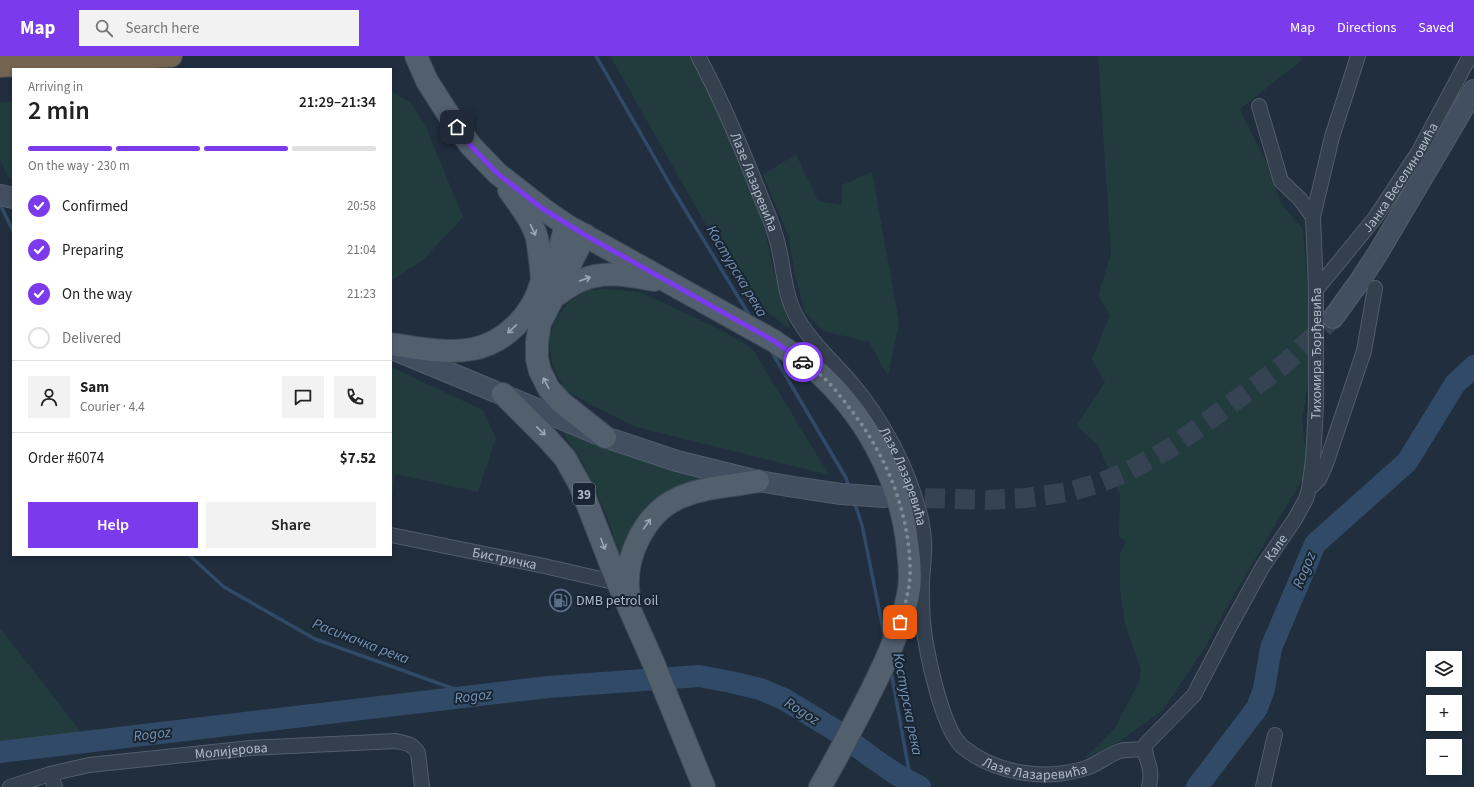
<!DOCTYPE html>
<meta charset="utf-8">
<style>
:root{--surface:#fff;--page:#f2f2f2;--text:#222;--muted:#767676;--line:#e0e0e0;--accent:#7c3aed}
body{margin:0;font-family:"Source Sans 3",sans-serif;background:var(--page);color:var(--text);height:100vh;display:flex;flex-direction:column;font-size:15px;white-space:nowrap}
*{box-sizing:border-box;margin:0}
p{font-size:13px;color:var(--muted)}
.icon{flex:none;width:22px;height:22px;fill:none;stroke:currentColor;stroke-width:2;stroke-linecap:round;stroke-linejoin:round}
.map{position:relative;flex:1;overflow:hidden}
.side{position:absolute;left:12px;top:12px;width:380px;height:488px;display:flex;flex-direction:column;background:var(--surface);border-radius:0px;box-shadow:0 2px 6px #0003}
.side>*{flex:none}
.tools{position:absolute;left:1426px;top:595px;display:grid;gap:8px}
.tools a{display:grid;place-items:center;width:36px;height:36px;border-radius:0px;background:var(--surface);box-shadow:0 2px 6px #0003;font-size:20px}
.pin{position:absolute;display:grid;place-items:center;width:34px;height:34px;color:#fff;margin:-17px;border-radius:8px;box-shadow:0 2px 6px #0006}
.courier{position:absolute;display:grid;place-items:center;width:40px;height:40px;margin:-20px;border:3px solid #7c3aed;border-radius:50%;background:#fff;color:#222;box-shadow:0 1px 5px #0007}
.head em{font-style:normal;font-weight:600}
.head div{display:flex;flex-direction:column-reverse}
.head{display:flex;align-items:center;justify-content:space-between;height:68px;padding:0 16px}
h1{font-size:26px;font-weight:600;line-height:30px}
.bar{display:grid;grid-template-columns:repeat(4,1fr);gap:6px 4px;align-content:center;height:48px;padding:0 16px}
.bar i{height:5px;border-radius:3px;background:var(--line)}
.bar .active{background:var(--accent)}
.bar p{grid-column:span 4}
.line{display:flex;align-items:center;gap:10px;padding:0 16px;border-top:1px solid var(--line)}
.line div{flex:1}
.round{display:grid;place-items:center;flex:none;width:42px;height:42px;border-radius:0px;background:var(--page)}
ol{padding:0 16px;list-style:none}
li{display:flex;align-items:center;gap:12px;height:44px}
li p{margin-inline-start:auto}
li .icon{padding:4px;border-radius:50%;background:var(--accent);color:#fff;stroke-width:4}
li:last-child{color:var(--muted)}
li i{width:22px;height:22px;border:2px solid var(--line);border-radius:50%}
.action{display:flex;gap:8px;margin-top:auto;padding:8px 16px}
.action a{flex:1;height:46px;border-radius:0px;background:var(--accent);color:#fff;font-size:16px;font-weight:600;line-height:46px;text-align:center}
.action a+a{background:var(--page);color:var(--text)}
header{display:flex;align-items:center;gap:24px;box-sizing:border-box;height:56px;padding:0 20px;background:var(--accent);color:#fff}
header strong{font-size:19px}
nav{display:flex;gap:22px;margin-inline-start:auto;font-size:14px}
.search{width:280px;height:36px;background:var(--page);display:flex;align-items:center;gap:10px;box-sizing:border-box;padding:0 14px;border-radius:0px;color:var(--muted);font-size:15px}
.map>svg:first-child{display:block}
</style>
<header>
<strong>Map</strong>
<div class="search"><svg class="icon" aria-label="search" viewBox="0 0 24 24"><circle cx="10" cy="10" r="6"/><path d="M15 15l6 6"/></svg>Search here</div>
<nav><a>Map</a><a>Directions</a><a>Saved</a></nav>
</header>
<div class="map">
<svg width="1474" height="731" viewBox="0 0 1474 731">
<rect width="100%" height="100%" fill="#202e3d"/>
<g fill="#223c3e">
<polygon points="610,0 692,0 725,71 764,169 773,213 790,273 747,241"/>
<polygon points="1098,0 1299,0 1302,4 1240,53 1269,112 1281,148 1303,173 1309,251 1311,306 1302,365 1308,414 1235,537 1204,593 1163,654 1119,686 1084,703 1115,672 1139,626 1141,613 1125,569 1120,533 1120,497 1126,486 1119,480 1120,439 1097,388 1076,370 1105,326 1092,303 1110,259 1098,240 1111,197"/>
<polygon points="391,35 412,48 425,69 463,161 423,204 391,225"/>
<polygon points="0,46 13,46 13,124 8,122 0,103"/>
<polygon points="796,98 818,145 842,149 842,129 872,116 899,266 888,320 869,286 823,275 805,256 794,215 789,181 763,119"/>
<polygon points="606,233 640,236 719,273 752,292 829,419 636,371 591,349 565,334 552,308 549,285 555,264 569,246 588,234"/>
<polygon points="391,311 483,354 496,382 478,436 395,418 391,449"/>
<polygon points="561,375 712,423 684,432 625,516 608,463 582,405"/>
<polygon points="0,572 88,685 0,696"/>
</g>
<g fill="none" stroke-linecap="round" stroke-linejoin="round">
<g stroke="#314a67" stroke-width="3.5">
<polyline points="596,0 672,132 751,262"/>
<polyline points="0,148 13,175"/>
<polyline points="770,293 846,422 849,432"/>
<polyline points="854,445 862,469 885,583"/>
<polyline points="189,499 224,531 315,583 474,640"/>
<polyline points="891,615 911,726"/>
</g>
<g stroke="#314a67" stroke-width="22">
<polyline points="0,696 548,631 699,620 731,626 760,633 784,643 838,676 874,703 896,718 920,731"/>
<polyline points="1197,731 1257,652 1264,633 1271,592 1315,488 1407,406 1455,328 1474,310"/>
</g>
<polyline stroke="#354352" stroke-width="20" stroke-dasharray="20 10" stroke-linecap="butt" points="895,441 987,444 1025,442 1069,436 1099,427 1129,415 1170,392 1212,362 1282,310 1333,262"/>
<defs>
<g id="street">
<path id="s1" d="M698,0C723,46 743,95 762,144C766,154 771,164 774,175C784,202 782,232 795,258C808,283 830,303 849,324C882,362 909,413 921,463C923,473 925,485 924,496C924,507 922,518 922,529C922,542 922,554 923,567C926,594 942,676 964,692C997,718 1046,725 1086,712C1098,708 1108,699 1120,695C1128,693 1137,694 1144,693"/>
<polyline points="1259,50 1281,125 1300,143 1313,161"/>
<path id="s2" d="M1316,234L1375,162L1418,97L1470,0"/>
<path id="s3" d="M1309,433L1313,404L1316,350V234L1313,161L1332,81L1358,0"/>
<path id="s4" d="M391,479L544,510L618,527"/>
<polyline points="50,718 55,731"/>
<path id="s5" d="M10,731L50,718L89,709L251,692L396,685C406,687 413,688 418,697L422,731"/>
<path id="s6" d="M1149,731C1150,726 1151,720 1150,714C1149,705 1143,698 1146,688L1194,639L1230,570L1263,510L1295,463L1306,443L1309,433L1319,423L1326,408L1364,295L1375,232"/>
<polyline points="1263,731 1275,679"/>
</g>
<g id="secondary">
<polyline points="0,139 13,142"/>
<polyline points="1333,262 1359,226 1378,197 1474,34"/>
<polyline points="392,293 605,381 677,405 758,425 794,431 841,438 885,441"/>
</g>
<g id="primary">
<path d="M416,0L427,25L450,61L471,90L498,118L543,153L566,169L774,285C790,297 809,307 823,321C870,366 902,429 908,494C910,509 911,525 908,539C900,577 882,614 864,649C850,676 836,704 820,731"/>
<polyline points="585,179 540,267 537,286 537,303 540,315 549,333 561,346 605,381"/>
<polyline points="542,225 559,194 566,169"/>
<path d="M552,242C562,236 571,228 582,224C606,214 630,220 654,224"/>
<path d="M391,288C416,292 447,298 473,293C505,287 533,258 541,227C543,221 538,189 537,182C532,164 519,149 509,134"/>
<polyline points="503,338 547,382 565,402 580,429 618,527 653,606 704,731"/>
<path d="M629,541C626,522 629,502 638,484C664,430 707,435 758,425"/>
</g>
<polyline id="highway" points="0,10 171,0"/>
</defs>
<use href="#street" stroke="#525d6b" stroke-width="16"/>
<use href="#secondary" stroke="#525d6b" stroke-width="22"/>
<use href="#primary" stroke="#3d4956" stroke-width="24"/>
<use href="#highway" stroke="#3f4a58" stroke-width="24"/>
<use href="#street" stroke="#34404d" stroke-width="14"/>
<use href="#secondary" stroke="#424f61" stroke-width="20"/>
<use href="#primary" stroke="#525f6d" stroke-width="22"/>
<use href="#highway" stroke="#746450" stroke-width="22"/>
</g>
<defs><path id="oneway-shaft" d="M-6 0H5M1.5-3L5.5 0L1.5 3" fill="none" stroke-width="1.6" stroke-linecap="round" stroke-linejoin="round"/></defs>
<g stroke="#9ca8b7">
<use href="#oneway-shaft" transform="translate(533 174) rotate(65)"/>
<use href="#oneway-shaft" transform="translate(585 223) rotate(-19)"/>
<use href="#oneway-shaft" transform="translate(512 273) rotate(137)"/>
<use href="#oneway-shaft" transform="translate(546 327) rotate(-117)"/>
<use href="#oneway-shaft" transform="translate(541 375) rotate(44)"/>
<use href="#oneway-shaft" transform="translate(647 468) rotate(-55)"/>
<use href="#oneway-shaft" transform="translate(603 488) rotate(69)"/>
</g>
<g fill="none" stroke-linecap="round" stroke-linejoin="round">
<path stroke="#7d8998" stroke-width="4" stroke-dasharray="0 7.2" d="M803,306C809,311 816,315 822,320C832,329 840,340 848,350C884,395 908,451 910,509C911,528 906,547 900,566"/>
<polyline stroke="#7c3aed" stroke-width="5" points="457,71 471,90 498,118 543,153 585,179 774,285 803,306"/>
</g>
<defs>
<symbol id="fuel-ring" viewBox="-11 -11 22 22"><circle r="9.5" fill="#192532" stroke="#5c6f8a" stroke-width="1.5"/><path d="M-5.5-6h7V0h2V4h1.3V-2.5L3-4.5l.8-.8L6-3V5H2.5V1h-1V6h-7ZM-4.2-4.7v3.2H.2V-4.7Z" fill="#5c6f8a"/></symbol>
</defs>
<g fill-rule="evenodd">
<use href="#fuel-ring" x="548" y="532" width="25" height="25"/>
</g>
<g text-anchor="middle" stroke-width="4" stroke-linejoin="round" paint-order="stroke">
<rect fill="#192532" stroke="#828d9c" stroke-width="1" x="573" y="427" width="22" height="22" rx="3"/>
<g font-size="13" font-weight="bold" fill="#afbac9">
<text x="584" y="443">39</text>
</g>
<g font-size="14" fill="#afbac9" stroke="#192532">
<text dy="5" stroke="none"><textPath href="#s2" startOffset="141">Јанка Веселиновића</textPath></text>
<text dy="5" stroke="none"><textPath href="#s1" startOffset="138">Лазе Лазаревића</textPath></text>
<text dy="5" stroke="none"><textPath href="#s3" startOffset="136">Тихомира Ђорђевића</textPath></text>
<text dy="5" stroke="none"><textPath href="#s1" startOffset="474">Лазе Лазаревића</textPath></text>
<text dy="5" stroke="none"><textPath href="#s6" startOffset="281">Кале</textPath></text>
<text dy="5" stroke="none"><textPath href="#s4" startOffset="116">Бистричка</textPath></text>
<text dy="5" stroke="none"><textPath href="#s5" startOffset="225">Молијерова</textPath></text>
<text dy="5" stroke="none"><textPath href="#s1" startOffset="834">Лазе Лазаревића</textPath></text>
</g>
<g font-size="14" fill="#afbac9" stroke="#192532" text-anchor="start">
<text x="576" y="549">DMB petrol oil</text>
</g>
<g font-size="15" font-style="italic" fill="#7492b4" stroke="#192532">
<text transform="translate(737 215) rotate(59)" y="5">Костурска река</text>
<text transform="translate(1304 514) rotate(-67)" y="5">Rogoz</text>
<text transform="translate(361 585) rotate(21)" y="5">Расиначка река</text>
<text transform="translate(473 640) rotate(-7)" y="5">Rogoz</text>
<text transform="translate(908 648) rotate(79)" y="5">Костурска река</text>
<text transform="translate(802 655) rotate(32)" y="5">Rogoz</text>
<text transform="translate(152 678) rotate(-7)" y="5">Rogoz</text>
</g>
</g>
</svg>
<div class="tools">
<a><svg class="icon" aria-label="layers" viewBox="0 0 24 24"><path d="M12 4l9 5-9 5-9-5zM3 14l9 5 9-5"/></svg></a>
<a>+</a>
<a>−</a>
</div>
<div class="pin" style="left:900px;top:566px;background:#ea580c"><svg class="icon" aria-label="bag" viewBox="0 0 24 24"><path d="M5 8h14l-1 12H6zM9 8a3 3 0 0 1 6 0"/></svg></div>
<div class="pin" style="left:457px;top:71px;background:#1f2937"><svg class="icon" aria-label="home" viewBox="0 0 24 24"><path d="M3 11l9-7 9 7M6 9v11h12V9"/></svg></div>
<div class="courier" style="left:803px;top:306px"><svg class="icon" aria-label="car" viewBox="0 0 24 24"><path d="M5 17H2v-5l4-1 3-4h7l3 4 3 1v5h-3M9 17h6M6 11h13"/><circle cx="7" cy="17" r="2"/><circle cx="17" cy="17" r="2"/></svg></div>
<section class="side">
<div class="head"><div><h1>2 min</h1><p>Arriving in</p></div><em>21:29–21:34</em></div>
<div class="bar"><i class="active"></i><i class="active"></i><i class="active"></i><i></i><p>On the way · 230 m</p></div>
<ol>
<li><svg class="icon" aria-label="check" viewBox="0 0 24 24"><path d="M5 12l5 5 9-10"/></svg>Confirmed<p>20:58</p></li>
<li><svg class="icon" aria-label="check" viewBox="0 0 24 24"><path d="M5 12l5 5 9-10"/></svg>Preparing<p>21:04</p></li>
<li><svg class="icon" aria-label="check" viewBox="0 0 24 24"><path d="M5 12l5 5 9-10"/></svg>On the way<p>21:23</p></li>
<li><i></i>Delivered</li>
</ol>
<div class="line" style="height:72px"><a class="round"><svg class="icon" aria-label="person" viewBox="0 0 24 24"><circle cx="12" cy="8" r="4"/><path d="M4 21q1-7 8-7t8 7"/></svg></a><div><b>Sam</b><p>Courier · 4.4</p></div><a class="round"><svg class="icon" aria-label="chat" viewBox="0 0 24 24"><path d="M4 5h16v11H9l-5 4z"/></svg></a><a class="round"><svg class="icon" aria-label="phone" viewBox="0 0 24 24"><path d="M5 4h4l2 5-3 2q2 4 5 5l2-3 5 2v4C11 20 4 13 5 4z"/></svg></a></div>
<div class="line" style="height:52px"><div>Order #6074</div><b>$7.52</b></div>
<div class="action"><a>Help</a><a>Share</a></div>
</section>
</div>
